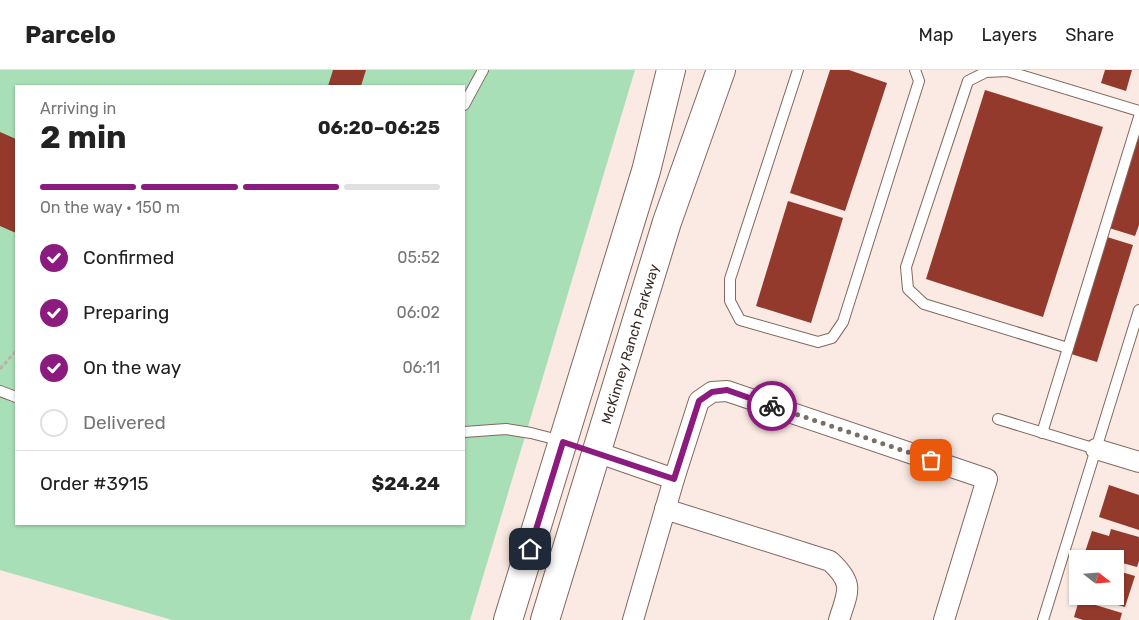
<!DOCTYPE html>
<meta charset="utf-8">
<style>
:root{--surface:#fff;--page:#f6f6f6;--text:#222;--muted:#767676;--line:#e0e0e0;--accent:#8b1b7e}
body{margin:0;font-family:Rubik,sans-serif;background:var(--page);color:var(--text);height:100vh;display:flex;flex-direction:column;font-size:19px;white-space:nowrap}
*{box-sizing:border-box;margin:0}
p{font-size:16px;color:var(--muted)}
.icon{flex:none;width:28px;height:28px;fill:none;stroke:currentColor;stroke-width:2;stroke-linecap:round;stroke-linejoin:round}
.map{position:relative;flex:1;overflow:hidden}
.details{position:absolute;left:15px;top:15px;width:450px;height:440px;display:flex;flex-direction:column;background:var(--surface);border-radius:0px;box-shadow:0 1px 4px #0004}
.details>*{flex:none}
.needle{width:32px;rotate:107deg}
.buttons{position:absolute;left:1069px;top:480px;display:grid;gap:10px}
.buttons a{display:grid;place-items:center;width:55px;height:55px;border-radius:0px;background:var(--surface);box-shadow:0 1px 4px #0004;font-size:25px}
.pin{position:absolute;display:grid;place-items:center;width:42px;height:42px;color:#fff;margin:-21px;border-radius:10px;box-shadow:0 2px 8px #0006}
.courier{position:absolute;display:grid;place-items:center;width:50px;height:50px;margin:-25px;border:4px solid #8b1b7e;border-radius:50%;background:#fff;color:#222;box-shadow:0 1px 6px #0007}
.overview em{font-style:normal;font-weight:700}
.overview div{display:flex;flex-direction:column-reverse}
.overview{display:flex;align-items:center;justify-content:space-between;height:85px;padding:0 25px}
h1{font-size:32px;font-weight:700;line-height:38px}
.bar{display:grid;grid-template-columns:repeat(4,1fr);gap:8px 5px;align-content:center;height:60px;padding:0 25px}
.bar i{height:6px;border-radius:4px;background:var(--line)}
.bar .active{background:var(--accent)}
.bar p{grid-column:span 4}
.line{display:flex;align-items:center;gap:12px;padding:0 25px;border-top:1px solid var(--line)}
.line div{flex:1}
ol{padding:0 25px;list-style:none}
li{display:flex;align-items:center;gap:15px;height:55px}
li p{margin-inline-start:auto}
li .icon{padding:5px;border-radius:50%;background:var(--accent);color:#fff;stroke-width:4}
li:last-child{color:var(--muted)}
li i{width:28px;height:28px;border:2px solid var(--line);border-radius:50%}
header{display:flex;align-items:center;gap:30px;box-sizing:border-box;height:70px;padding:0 25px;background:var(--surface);border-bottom:1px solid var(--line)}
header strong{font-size:24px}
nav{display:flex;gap:28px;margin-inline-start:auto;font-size:18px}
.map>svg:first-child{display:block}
</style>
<header>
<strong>Parcelo</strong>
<nav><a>Map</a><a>Layers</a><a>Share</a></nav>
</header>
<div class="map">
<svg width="1139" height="550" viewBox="0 0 1139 550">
<rect width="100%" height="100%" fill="#fbeae3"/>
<path fill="#a9dfb7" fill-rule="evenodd" d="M0,0H635L470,550H172L0,500ZM16,16H464V454H16Z"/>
<g fill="#933a2c">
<polygon points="333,0 366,0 361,16 328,16"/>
<polygon points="830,0 849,0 887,13 845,141 790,123"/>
<polygon points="1105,0 1132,0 1126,21 1101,13"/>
<polygon points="985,20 1103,57 1043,247 926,209"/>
<polygon points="0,62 16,69 16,163 0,156"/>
<polygon points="1139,66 1139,155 1135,166 1109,158"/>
<polygon points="788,131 843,148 811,253 756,236"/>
<polygon points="1107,167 1133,175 1097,292 1071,284"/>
<polygon points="1109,415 1139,425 1139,460 1099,447"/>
<polygon points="1111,459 1139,467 1139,491 1137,497 1115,491 1115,489 1108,489 1085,482 1092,461 1109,466"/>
<polygon points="1115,500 1135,506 1125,537 1091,527 1115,526"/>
<polygon points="1079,530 1122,543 1120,550 1083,550 1074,547"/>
</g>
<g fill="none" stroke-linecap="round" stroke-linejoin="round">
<defs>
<g id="service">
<polyline points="798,0 730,209 730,231 740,250 818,272 832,268 843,252 919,11 915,0"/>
<polyline points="464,35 483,0"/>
<polyline points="1068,278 924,234 908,219 906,197 968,11 986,2 1007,1 1139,41"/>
<polyline points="0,321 16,327"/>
<polyline points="998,349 1096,379"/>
<polyline points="464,362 506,359 531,363 562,371"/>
<polyline points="1042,363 1139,47"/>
<polyline points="1043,550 1139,240"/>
</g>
<g id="minor">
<polyline points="1096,379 1139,392"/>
<polyline points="596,382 674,409"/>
<path d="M665,439L830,491C855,514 848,521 839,550"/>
<polyline points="633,550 674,409 699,331 712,322 727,321 987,409 944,550"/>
</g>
<g id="secondary">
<polyline points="508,550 646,101 671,0"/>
<polyline points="545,550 667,152 721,0"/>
</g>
</defs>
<use href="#service" stroke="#82685e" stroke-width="12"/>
<use href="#minor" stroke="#82685e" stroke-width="22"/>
<use href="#secondary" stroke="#82685e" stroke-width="30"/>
<polyline stroke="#beafa9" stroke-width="3" stroke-dasharray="4 2.5" stroke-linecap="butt" points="0,299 16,281"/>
<use href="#service" stroke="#fff" stroke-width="10"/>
<use href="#minor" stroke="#fff" stroke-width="20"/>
<use href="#secondary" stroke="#fff" stroke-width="28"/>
</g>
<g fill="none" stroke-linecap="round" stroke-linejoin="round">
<polyline stroke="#7b6e69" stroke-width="5" stroke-dasharray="0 9" points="772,336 931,390"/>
<polyline stroke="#8b1b7e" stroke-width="6" points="530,479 563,372 674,409 699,331 712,322 727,320 772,336"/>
</g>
<g text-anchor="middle" stroke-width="5" stroke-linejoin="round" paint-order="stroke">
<g font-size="14" fill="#362b27" stroke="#fff">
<text transform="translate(630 274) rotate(-73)" y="5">McKinney Ranch Parkway</text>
</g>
</g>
</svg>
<div class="buttons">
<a><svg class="needle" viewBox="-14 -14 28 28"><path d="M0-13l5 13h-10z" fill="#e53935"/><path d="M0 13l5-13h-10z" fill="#767676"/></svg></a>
</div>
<div class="pin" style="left:931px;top:390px;background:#ea580c"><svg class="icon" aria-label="bag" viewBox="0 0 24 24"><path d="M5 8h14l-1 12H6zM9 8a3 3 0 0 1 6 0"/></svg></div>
<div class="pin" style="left:530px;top:479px;background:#1f2937"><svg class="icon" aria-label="home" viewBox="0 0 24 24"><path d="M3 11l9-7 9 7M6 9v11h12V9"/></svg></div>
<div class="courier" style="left:772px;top:336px"><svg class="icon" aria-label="bike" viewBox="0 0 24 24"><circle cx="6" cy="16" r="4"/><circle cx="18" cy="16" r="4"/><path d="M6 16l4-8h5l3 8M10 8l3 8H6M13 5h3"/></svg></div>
<section class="details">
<div class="overview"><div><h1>2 min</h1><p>Arriving in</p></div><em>06:20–06:25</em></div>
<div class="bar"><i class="active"></i><i class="active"></i><i class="active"></i><i></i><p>On the way · 150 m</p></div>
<ol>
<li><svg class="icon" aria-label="check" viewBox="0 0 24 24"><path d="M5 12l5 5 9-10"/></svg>Confirmed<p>05:52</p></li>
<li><svg class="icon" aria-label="check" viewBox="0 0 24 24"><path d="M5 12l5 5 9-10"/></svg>Preparing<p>06:02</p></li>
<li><svg class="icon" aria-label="check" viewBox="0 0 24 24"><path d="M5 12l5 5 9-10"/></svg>On the way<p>06:11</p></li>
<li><i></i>Delivered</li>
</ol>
<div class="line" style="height:65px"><div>Order #3915</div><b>$24.24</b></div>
</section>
</div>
